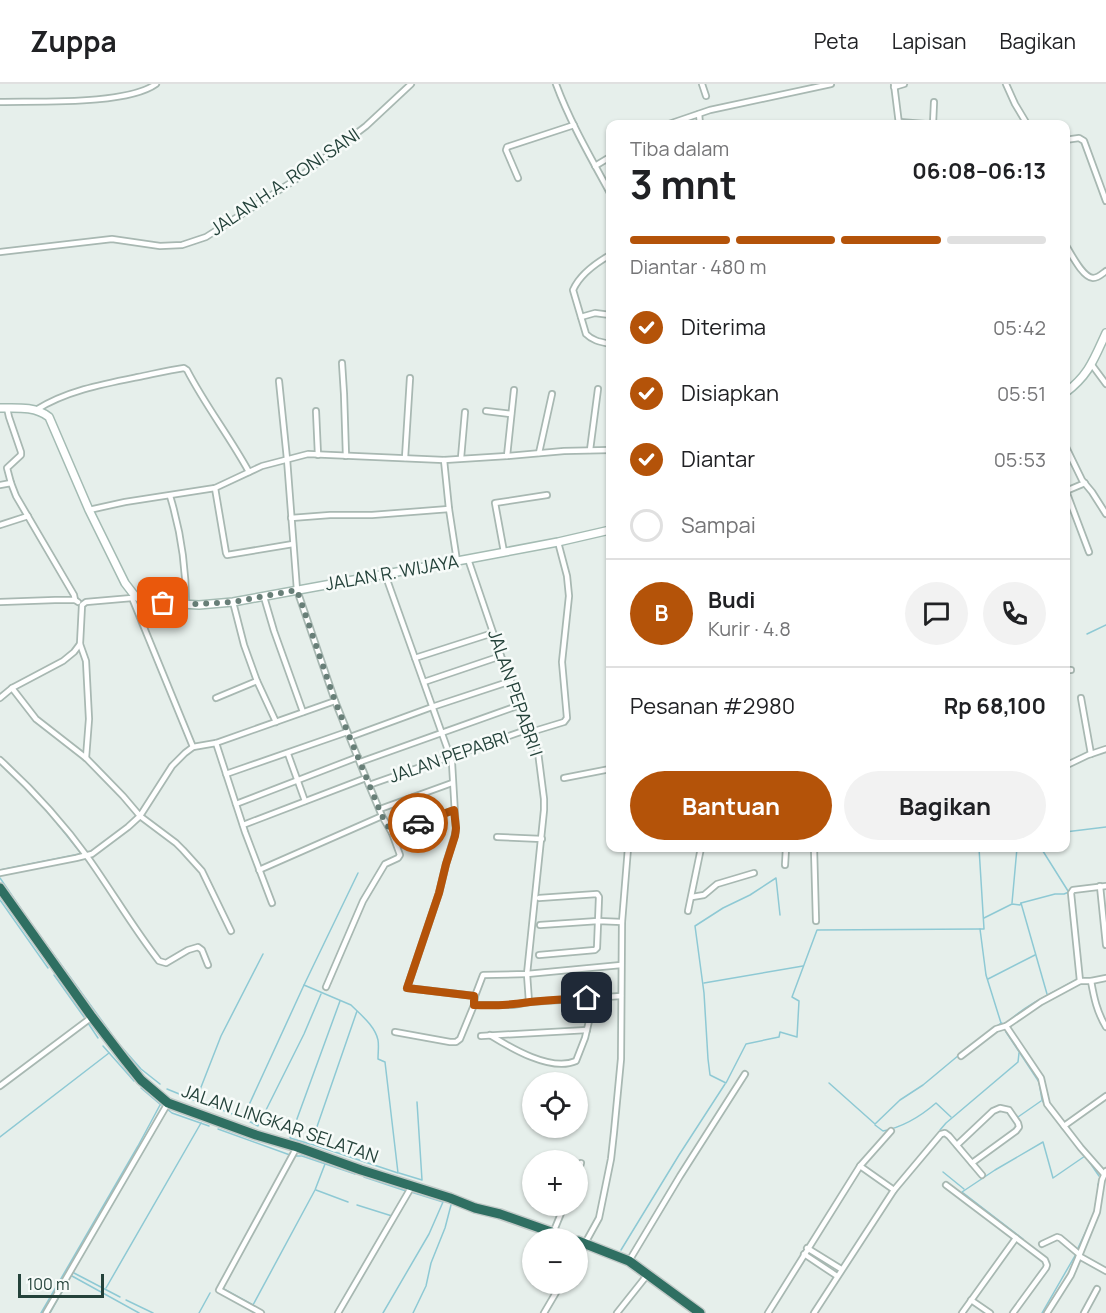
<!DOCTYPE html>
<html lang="id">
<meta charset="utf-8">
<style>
:root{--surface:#fff;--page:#f2f2f2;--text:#202124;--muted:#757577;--line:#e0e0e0;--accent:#b45309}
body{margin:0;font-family:Manrope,sans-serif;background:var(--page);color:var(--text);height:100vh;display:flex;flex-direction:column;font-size:22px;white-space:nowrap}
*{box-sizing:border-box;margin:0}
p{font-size:20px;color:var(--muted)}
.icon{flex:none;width:33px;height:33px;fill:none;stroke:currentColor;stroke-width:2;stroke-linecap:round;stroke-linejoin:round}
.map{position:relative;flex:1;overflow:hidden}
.side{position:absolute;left:606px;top:36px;width:464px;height:732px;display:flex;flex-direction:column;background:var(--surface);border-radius:12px;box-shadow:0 2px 4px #0004}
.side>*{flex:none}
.fabs{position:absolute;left:522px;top:988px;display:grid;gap:12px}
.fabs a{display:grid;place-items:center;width:66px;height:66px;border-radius:50%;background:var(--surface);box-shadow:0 2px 4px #0004;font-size:30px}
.scale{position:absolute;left:18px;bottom:15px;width:86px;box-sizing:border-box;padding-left:6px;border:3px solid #24423a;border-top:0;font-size:16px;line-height:21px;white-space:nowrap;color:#24423a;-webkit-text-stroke:4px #f7fbf9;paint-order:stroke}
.pin{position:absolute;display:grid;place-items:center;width:51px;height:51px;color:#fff;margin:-26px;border-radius:12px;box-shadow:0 3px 9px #0006}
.courier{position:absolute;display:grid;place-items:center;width:60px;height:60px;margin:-30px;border:4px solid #b45309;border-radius:50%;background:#fff;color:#222;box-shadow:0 2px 8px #0007}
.overview em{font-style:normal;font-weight:700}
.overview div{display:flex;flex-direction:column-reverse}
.overview{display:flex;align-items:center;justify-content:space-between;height:102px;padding:0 24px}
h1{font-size:39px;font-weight:700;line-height:45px}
.bar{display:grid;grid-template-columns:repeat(4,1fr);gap:9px 6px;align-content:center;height:72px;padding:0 24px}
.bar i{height:8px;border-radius:4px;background:var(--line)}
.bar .active{background:var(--accent)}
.bar p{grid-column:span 4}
.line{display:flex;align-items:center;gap:15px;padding:0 24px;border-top:2px solid var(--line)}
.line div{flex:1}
.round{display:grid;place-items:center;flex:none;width:63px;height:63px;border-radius:32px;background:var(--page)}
ol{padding:0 24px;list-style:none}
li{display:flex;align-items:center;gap:18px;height:66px}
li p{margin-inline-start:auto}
li .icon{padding:6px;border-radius:50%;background:var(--accent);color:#fff;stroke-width:4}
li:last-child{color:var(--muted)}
li i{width:33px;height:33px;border:3px solid var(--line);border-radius:50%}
.button{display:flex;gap:12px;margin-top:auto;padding:12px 24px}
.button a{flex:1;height:69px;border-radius:36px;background:var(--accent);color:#fff;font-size:24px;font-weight:700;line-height:69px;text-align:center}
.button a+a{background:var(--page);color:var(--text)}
header{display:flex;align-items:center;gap:36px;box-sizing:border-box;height:84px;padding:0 30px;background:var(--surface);border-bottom:2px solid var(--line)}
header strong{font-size:28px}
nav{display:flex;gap:33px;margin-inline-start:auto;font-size:21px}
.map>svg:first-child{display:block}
</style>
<header>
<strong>Zuppa</strong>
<nav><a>Peta</a><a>Lapisan</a><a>Bagikan</a></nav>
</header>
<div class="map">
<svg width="1106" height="1229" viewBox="0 0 1106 1229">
<rect width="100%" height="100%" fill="#e6efeb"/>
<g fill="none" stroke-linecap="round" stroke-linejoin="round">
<g stroke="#8ec9d4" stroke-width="1.5">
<polyline points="1087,550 1106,541"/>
<polyline points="1065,748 1106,743"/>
<polyline points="979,764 984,845 980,845 986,891 1001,939"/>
<polyline points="1041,764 1068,807"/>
<polyline points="0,786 80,770 80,768 52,733 28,706"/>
<polyline points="0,794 28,835 118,959 141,985 160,1000"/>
<polyline points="0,816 48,884"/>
<polyline points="1012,819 1017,764"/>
<polyline points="1021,819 1047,910"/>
<polyline points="780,831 776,794 750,811 723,824 695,842 704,909 708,975 710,991 726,999 746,960 779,953 780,948 797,953 799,917 792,913 817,846 980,845"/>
<polyline points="984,834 1012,820 1020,821 1021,819 1055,810 1064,810 1069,808"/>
<path d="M263,870L221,952L196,1016L243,1034L304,901L351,921C361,931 375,942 378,956C379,962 378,969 378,975L385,978L398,1089L311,1060L357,927"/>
<polyline points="54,891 84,933"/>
<polyline points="988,895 1035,871"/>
<polyline points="704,899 803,882"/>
<polyline points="304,901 358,789"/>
<path d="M1010,936C1029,919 1054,908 1076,896"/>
<polyline points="87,939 88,939 98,954"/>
<polyline points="996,943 1001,939 1004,940"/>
<polyline points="1006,948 1039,998 1042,1016 1044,1019"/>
<polyline points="103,962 134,997"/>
<polyline points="829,999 875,1040 900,1016 923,1001 959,971"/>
<polyline points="141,1004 161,1021"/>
<polyline points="0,1005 78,946"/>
<polyline points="167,1005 194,1016"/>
<polyline points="167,1025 172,1029 209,1042"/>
<polyline points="1018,1033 1041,1017"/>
<polyline points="243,1034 258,1042 304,950 321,910"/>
<path d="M875,1041L883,1047C903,1043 921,1032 936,1019L951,1033"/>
<polyline points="218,1045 290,1071"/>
<polyline points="940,1046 946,1039 1018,978 1019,969"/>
<polyline points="0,1053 109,969"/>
<polyline points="310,1060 290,1054 340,917"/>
<polyline points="294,1072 302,1072 355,1090"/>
<polyline points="1086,1073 1099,1092"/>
<polyline points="943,1088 964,1105"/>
<polyline points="399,1089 422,1096 417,1018"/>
<polyline points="364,1093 406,1107"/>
<polyline points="316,1106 348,1118"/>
<polyline points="1098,1106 1098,1100"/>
<polyline points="403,1114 406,1107"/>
<polyline points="357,1121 392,1132"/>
<polyline points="1023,1155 962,1108 995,1086 1043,1058 1053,1094 1085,1072"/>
<polyline points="1078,1164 1095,1128 1096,1115"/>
<polyline points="621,1166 679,1071 725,1000"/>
<polyline points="74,1189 120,1213"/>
<polyline points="72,1192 139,1229"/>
<polyline points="223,1202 222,1204 253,1221 315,1106 325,1080"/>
<polyline points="106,1204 201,1039"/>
<polyline points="126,1216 153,1229"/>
<polyline points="41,1229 138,1062 160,1021"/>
<polyline points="50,1229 91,1156"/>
<polyline points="199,1229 210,1209"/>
<polyline points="383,1229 429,1150 443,1118 411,1108"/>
<polyline points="413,1229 426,1202 431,1179 445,1144 451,1121"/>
<polyline points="1042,1229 1076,1170"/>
</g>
<defs>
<g id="street">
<path d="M556,0C570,38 591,74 610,109"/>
<polyline points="702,0 706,12"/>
<polyline points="894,0 899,40"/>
<polyline points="1006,0 1015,20 1027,40"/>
<polyline points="894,3 904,0"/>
<path d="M0,18C38,17 127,21 156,0"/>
<polyline points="699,30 700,40"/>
<polyline points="900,38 925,40"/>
<polyline points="669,40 710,26 831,0"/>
<polyline points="933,40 934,18"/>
<polyline points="1065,56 1079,54 1084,57 1106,117"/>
<polyline points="595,82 610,73"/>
<polyline points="518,94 506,66 507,63 574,41"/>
<path d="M1065,160C1071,169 1082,193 1093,194C1098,194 1102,190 1106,187"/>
<polyline points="0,168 112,155 160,162 182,161 206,153 298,94 366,42 411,0"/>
<path d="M610,171C596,179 580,190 573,206L586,250C593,257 601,258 610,260"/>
<polyline points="581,233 595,229 610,231"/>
<polyline points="342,279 344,310 346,372"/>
<polyline points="1092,281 1106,300"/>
<polyline points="279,297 287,375 297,506 335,617 366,694 382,732 392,749 400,771 398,774 385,780 363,817 326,903"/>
<polyline points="7,324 9,333 21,368 21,371 7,384 11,399 16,412 74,511 75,516"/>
<path d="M36,326C66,307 103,300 138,293C153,290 169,286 184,284L187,286C205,321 230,353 249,388"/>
<polyline points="316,327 318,371"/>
<polyline points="486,327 511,330"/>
<polyline points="1065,361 1082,396 1092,408 1106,430"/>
<polyline points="590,366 598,305"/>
<polyline points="539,369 552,310"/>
<polyline points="507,372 514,306"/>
<polyline points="405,374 410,294"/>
<polyline points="461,374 465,328"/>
<polyline points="444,376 449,425 457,477"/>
<polyline points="1085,399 1066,407 1089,468"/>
<polyline points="0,401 11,399"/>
<polyline points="215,404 226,469 227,471 293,460"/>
<path d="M170,412C181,448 186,482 186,520"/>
<polyline points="89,426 125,418 215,404 262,382 308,370 444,376 507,372 564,367 610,366"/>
<polyline points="291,434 330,431 372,431 449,425"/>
<polyline points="0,441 28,432"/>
<polyline points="504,468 495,419 547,411"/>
<polyline points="468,475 501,572 538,668 544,715 544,726 527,890 529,918"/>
<polyline points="385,490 450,672 452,679 456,747 446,780 439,809 407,904 475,912"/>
<polyline points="264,513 274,547 303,628"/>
<polyline points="132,514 193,663"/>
<polyline points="0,518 55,516 75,516 78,518"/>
<polyline points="233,518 244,561 257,597 276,638"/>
<polyline points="80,560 86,577 89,635 86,674"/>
<polyline points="415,574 493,549"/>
<polyline points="1065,586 1071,586"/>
<polyline points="424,598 501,572"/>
<polyline points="12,604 36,635 86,674 123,712 140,732 176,759 183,766 202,787 231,847"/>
<polyline points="0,614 12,604 63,577 74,568 80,560 82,521 86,518 132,514 135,512"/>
<polyline points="216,614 257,597"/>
<polyline points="1081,614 1091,670"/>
<polyline points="531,648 564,638 567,634 562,578 569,512 567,492 558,458"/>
<polyline points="350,653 432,623 511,597"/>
<polyline points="216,659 245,748 272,819"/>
<polyline points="288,670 305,717"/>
<path d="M0,676C33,706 63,739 89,775C113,809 134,845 159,877L166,879L188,866L198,863L202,866L208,881"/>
<polyline points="360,678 520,621"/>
<polyline points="1065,682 1088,671 1106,665"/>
<polyline points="226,690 347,648"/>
<polyline points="564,694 610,685"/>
<polyline points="369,701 529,645"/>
<polyline points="236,720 358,673"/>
<polyline points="380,725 452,699"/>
<polyline points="243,741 366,694"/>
<polyline points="392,749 454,726"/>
<polyline points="497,753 542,755"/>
<polyline points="814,764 816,837"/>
<polyline points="785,781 786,764"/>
<polyline points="259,786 382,732"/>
<polyline points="0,789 76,774 92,770 128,743 140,732 172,682 185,669 193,663 216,659 335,617"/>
<polyline points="1100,802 1106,861"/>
<polyline points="692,813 704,811 717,800 754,789"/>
<polyline points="539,814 597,810 599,813 597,864 595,866 539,871"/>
<polyline points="688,827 701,764"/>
<polyline points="540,841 598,837 622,838"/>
<polyline points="1080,897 1071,809 1073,806 1106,802"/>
<path d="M1091,897C1094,914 1097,928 1106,943"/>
<polyline points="474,921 513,921 529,918 621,912"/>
<polyline points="1006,942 1041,918 1080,897 1091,897 1106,894"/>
<polyline points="395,948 450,958 456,958 460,955 474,921 475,912 483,891 527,890 621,881"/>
<path d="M490,951C511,964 551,988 576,977L585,954L589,937L587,914"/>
<polyline points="481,952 587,946"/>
<polyline points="961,972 996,945 1006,942 1041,994 1047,1020 1081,1064 1104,1090"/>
<polyline points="0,1002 92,933"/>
<polyline points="1064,1042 1106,1012"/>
<polyline points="957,1061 993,1027 1000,1024 1009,1026 1018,1039 1019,1043 1016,1047 972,1079"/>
<polyline points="860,1082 894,1106"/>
<polyline points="578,1089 581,1079"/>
<polyline points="946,1101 1045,1176 1047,1181 1046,1184 1013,1229"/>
<polyline points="553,1149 564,1122"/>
<polyline points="1042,1160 1057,1153 1060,1154 1079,1170"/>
<polyline points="807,1164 841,1185"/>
<polyline points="804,1170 837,1192"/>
<polyline points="578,1172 599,1134 611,1075 614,1048 621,975 622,838 628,764"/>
<polyline points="1079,1172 1106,1187"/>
<polyline points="629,1177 680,1092 745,990"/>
<polyline points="971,1216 990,1229"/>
<polyline points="46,1229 168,1019"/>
<polyline points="261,1229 219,1206 297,1063"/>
<polyline points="338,1229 412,1102"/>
<polyline points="544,1229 561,1200"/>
<polyline points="617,1229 648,1190"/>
<polyline points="768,1229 860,1082 891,1047"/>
<polyline points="814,1229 894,1106 941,1050 945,1049 949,1052 982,1091"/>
<polyline points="962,1229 1016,1154"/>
<polyline points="1047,1229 1071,1191 1079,1172 1097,1128 1102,1096 1106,1087"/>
<polyline points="1084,1229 1097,1205"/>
</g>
<g id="secondary">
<path d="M1065,309C1089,291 1094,275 1106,249"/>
<path d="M0,324C16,324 35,322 49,333L89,426L125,499L135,512L145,517L163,519L199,521L233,518L468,475L558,458L610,446"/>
</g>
<g id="highway">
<polyline points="0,804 92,933 125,976 141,996 168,1019 256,1051 297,1063 361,1086 450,1114 475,1124 500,1130 571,1155"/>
<polyline points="578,1157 629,1177 700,1229"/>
</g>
</defs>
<use href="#street" stroke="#a8b8b2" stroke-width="8"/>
<use href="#secondary" stroke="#a4bbb3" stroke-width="10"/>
<use href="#highway" stroke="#c2cac8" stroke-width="12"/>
<use href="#street" stroke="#fff" stroke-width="4.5"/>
<use href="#secondary" stroke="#fff" stroke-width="7"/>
<use href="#highway" stroke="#2f6f62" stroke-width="9"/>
</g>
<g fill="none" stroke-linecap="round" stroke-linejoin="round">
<polyline stroke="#687f78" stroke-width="6" stroke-dasharray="0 10.8" points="163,519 199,520 233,518 297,506 335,617 382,732 392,749 418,739"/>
<path stroke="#b45309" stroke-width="8" d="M418,739L454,726L456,744L455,752L446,780L439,809L407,904L474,912V921C494,922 511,921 530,918C549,916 568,915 587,914"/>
</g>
<g text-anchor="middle" stroke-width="5" stroke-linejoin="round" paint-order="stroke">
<g font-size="18" fill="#24423a" stroke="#f7fbf9">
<text transform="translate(285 98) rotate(-34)" y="6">JALAN H.A. RONI SANI</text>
<text transform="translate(392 489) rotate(-10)" y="6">JALAN R. WIJAYA</text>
<text transform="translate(515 609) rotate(71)" y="6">JALAN PEPABRI I</text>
<text transform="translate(449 673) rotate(-19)" y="6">JALAN PEPABRI</text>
<text transform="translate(280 1040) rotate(19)" y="6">JALAN LINGKAR SELATAN</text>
</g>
</g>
</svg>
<div class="fabs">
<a><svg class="icon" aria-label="locate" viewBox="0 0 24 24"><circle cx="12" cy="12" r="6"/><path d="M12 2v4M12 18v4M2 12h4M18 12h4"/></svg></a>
<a>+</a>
<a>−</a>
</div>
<div class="scale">100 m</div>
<div class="pin" style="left:163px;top:519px;background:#ea580c"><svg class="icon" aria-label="bag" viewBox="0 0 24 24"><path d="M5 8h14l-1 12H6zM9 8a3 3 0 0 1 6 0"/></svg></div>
<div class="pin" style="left:587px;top:914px;background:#1f2937"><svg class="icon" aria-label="home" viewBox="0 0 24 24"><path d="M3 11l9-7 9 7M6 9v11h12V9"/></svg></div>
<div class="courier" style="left:418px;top:739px"><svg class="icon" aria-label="car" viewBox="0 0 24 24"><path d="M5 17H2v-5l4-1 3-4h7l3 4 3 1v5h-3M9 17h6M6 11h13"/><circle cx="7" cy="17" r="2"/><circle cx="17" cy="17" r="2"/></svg></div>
<section class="side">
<div class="overview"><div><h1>3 mnt</h1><p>Tiba dalam</p></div><em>06:08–06:13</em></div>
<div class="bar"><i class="active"></i><i class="active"></i><i class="active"></i><i></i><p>Diantar · 480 m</p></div>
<ol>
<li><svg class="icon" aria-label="check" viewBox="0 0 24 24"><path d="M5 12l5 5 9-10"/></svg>Diterima<p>05:42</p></li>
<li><svg class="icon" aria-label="check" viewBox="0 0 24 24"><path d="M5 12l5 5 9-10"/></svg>Disiapkan<p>05:51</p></li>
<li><svg class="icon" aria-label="check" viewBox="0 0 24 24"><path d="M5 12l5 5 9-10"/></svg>Diantar<p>05:53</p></li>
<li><i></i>Sampai</li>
</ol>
<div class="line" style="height:108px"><b class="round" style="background:var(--accent);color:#fff">B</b><div><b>Budi</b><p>Kurir · 4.8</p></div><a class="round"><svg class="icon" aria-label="chat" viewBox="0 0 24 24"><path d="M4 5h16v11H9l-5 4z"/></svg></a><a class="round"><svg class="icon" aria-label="phone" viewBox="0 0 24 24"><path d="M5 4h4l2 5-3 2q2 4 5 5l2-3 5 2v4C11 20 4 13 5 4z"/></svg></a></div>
<div class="line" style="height:78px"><div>Pesanan #2980</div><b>Rp 68,100</b></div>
<div class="button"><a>Bantuan</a><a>Bagikan</a></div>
</section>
</div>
